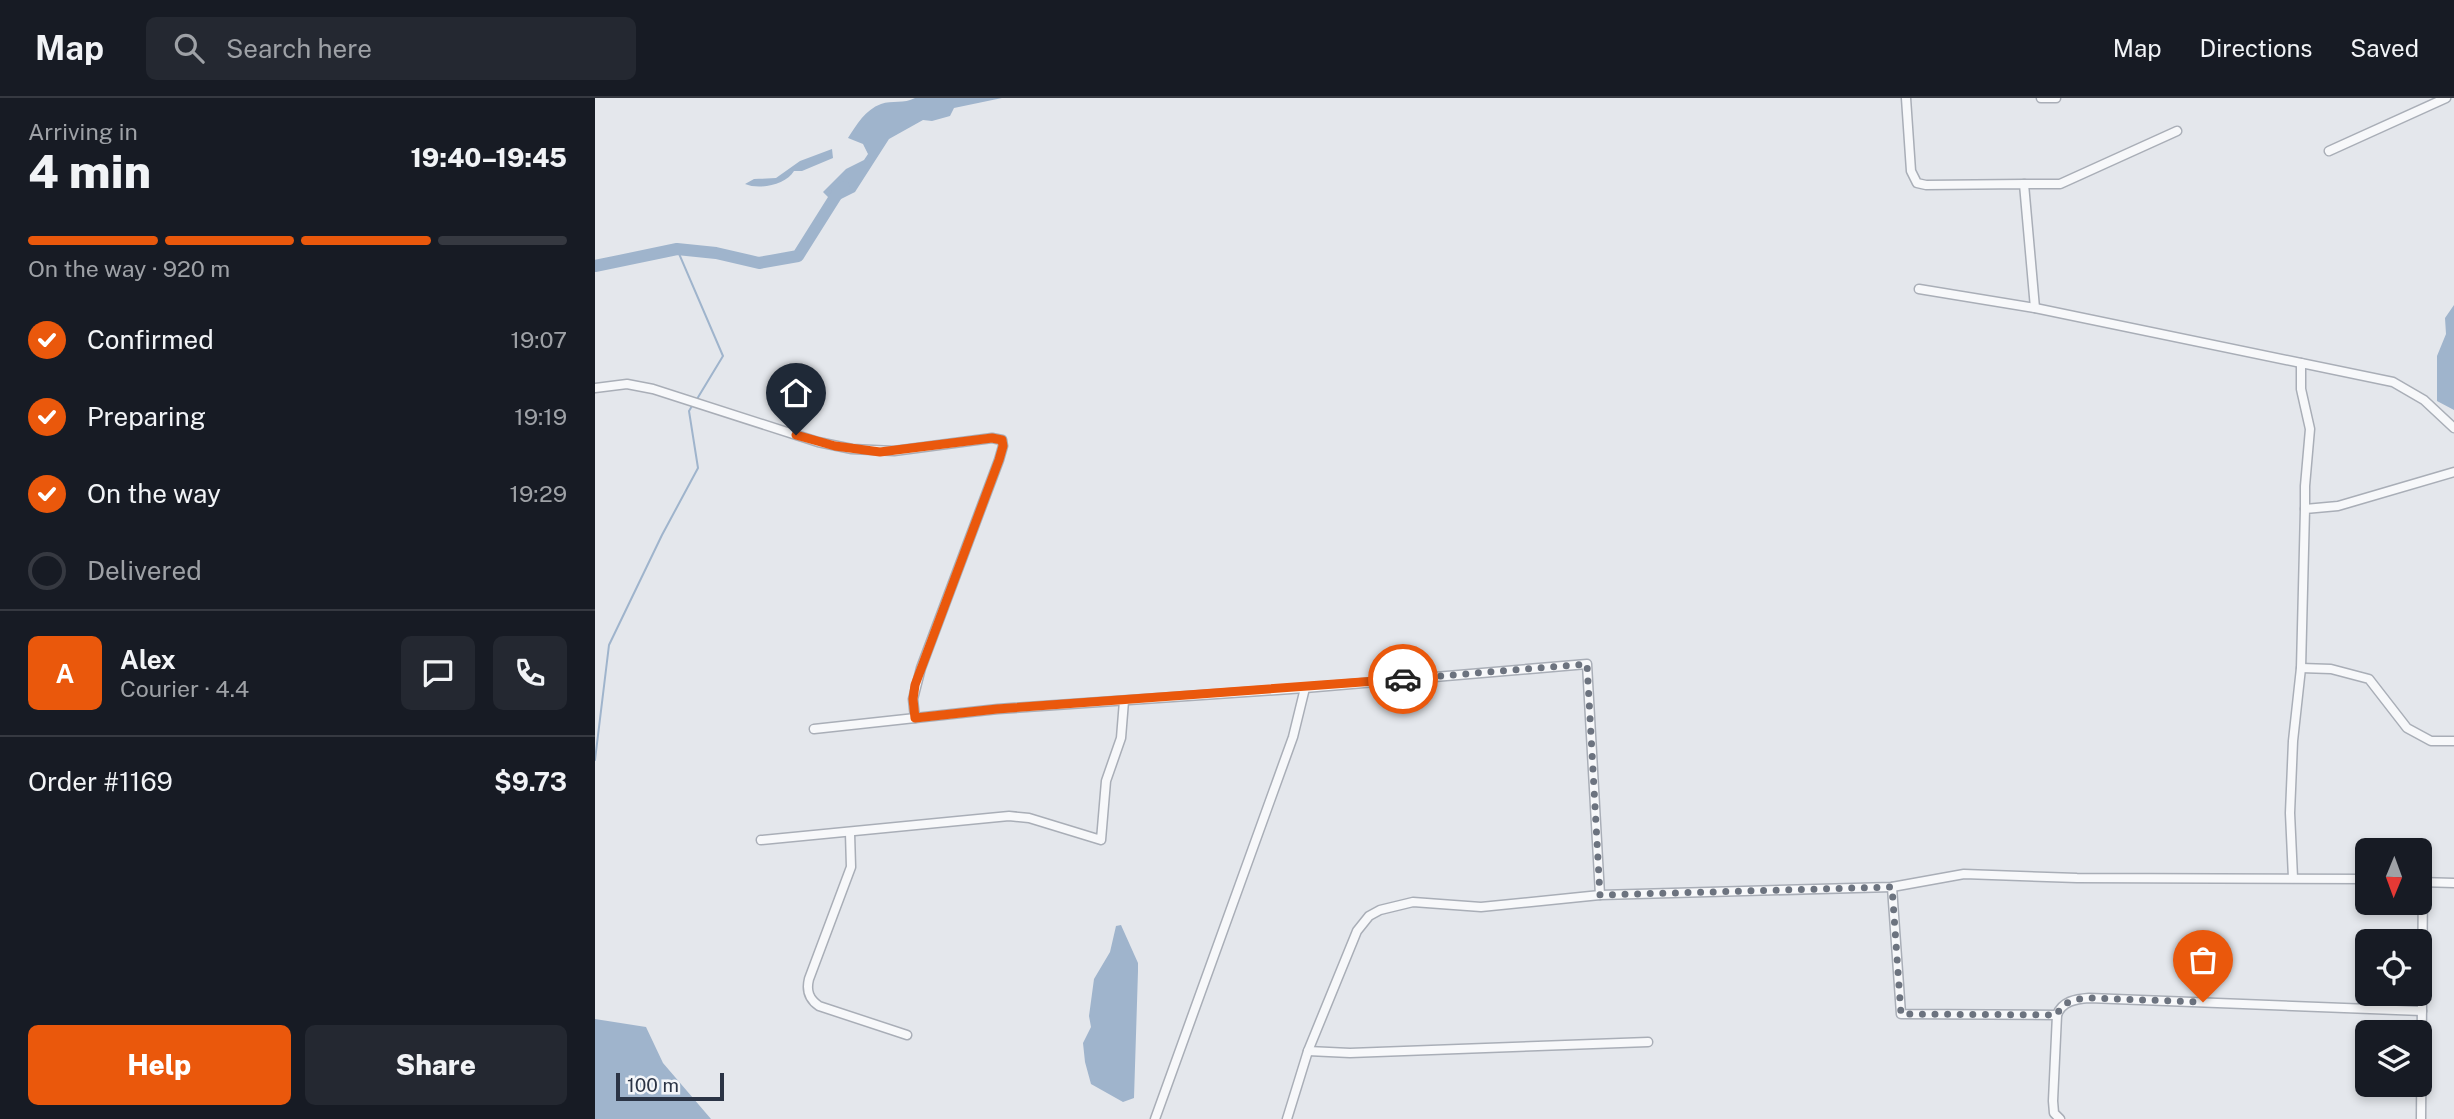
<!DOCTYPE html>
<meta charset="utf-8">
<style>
:root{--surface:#171b24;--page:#242831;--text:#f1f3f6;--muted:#9ea1a6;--line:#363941;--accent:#ea580c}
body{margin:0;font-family:"Public Sans",sans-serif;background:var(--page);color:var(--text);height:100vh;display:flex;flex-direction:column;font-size:26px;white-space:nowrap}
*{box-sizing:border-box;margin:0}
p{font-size:23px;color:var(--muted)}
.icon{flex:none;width:38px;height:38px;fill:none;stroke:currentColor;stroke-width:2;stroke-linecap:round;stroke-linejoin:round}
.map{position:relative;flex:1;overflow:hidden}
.drawer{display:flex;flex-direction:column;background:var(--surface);width:595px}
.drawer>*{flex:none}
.needle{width:46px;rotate:181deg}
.tools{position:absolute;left:1760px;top:740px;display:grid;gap:14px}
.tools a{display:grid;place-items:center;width:77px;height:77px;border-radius:10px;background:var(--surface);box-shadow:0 4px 10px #0003;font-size:35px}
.scale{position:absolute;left:21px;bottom:18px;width:108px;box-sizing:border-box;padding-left:7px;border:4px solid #2b3445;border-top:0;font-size:19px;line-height:24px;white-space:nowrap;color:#2b3445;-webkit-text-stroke:5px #f4f6f9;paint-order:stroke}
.pin{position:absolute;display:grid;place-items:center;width:60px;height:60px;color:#fff;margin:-72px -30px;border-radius:50% 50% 50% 0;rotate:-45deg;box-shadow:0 0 7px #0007}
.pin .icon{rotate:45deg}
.courier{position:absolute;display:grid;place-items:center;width:70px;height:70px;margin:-35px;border:5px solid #ea580c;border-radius:50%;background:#fff;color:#222;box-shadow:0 2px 9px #0007}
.overview em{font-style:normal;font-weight:800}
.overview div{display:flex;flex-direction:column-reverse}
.overview{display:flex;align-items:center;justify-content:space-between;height:119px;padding:0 28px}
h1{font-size:46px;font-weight:800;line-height:52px}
.bar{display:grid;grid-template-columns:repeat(4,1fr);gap:10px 7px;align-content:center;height:84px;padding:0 28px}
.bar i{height:9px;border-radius:5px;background:var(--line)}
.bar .selected{background:var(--accent)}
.bar p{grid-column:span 4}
.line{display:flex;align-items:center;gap:18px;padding:0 28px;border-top:2px solid var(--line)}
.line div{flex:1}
.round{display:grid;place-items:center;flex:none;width:74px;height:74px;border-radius:10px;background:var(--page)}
ol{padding:0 28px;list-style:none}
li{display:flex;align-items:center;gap:21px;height:77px}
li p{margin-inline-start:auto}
li .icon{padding:7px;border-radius:50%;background:var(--accent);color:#fff;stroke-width:4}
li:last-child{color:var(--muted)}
li i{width:38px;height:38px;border:4px solid var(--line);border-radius:50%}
.action{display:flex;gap:14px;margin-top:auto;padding:14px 28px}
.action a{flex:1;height:80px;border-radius:10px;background:var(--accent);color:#fff;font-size:28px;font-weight:800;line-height:80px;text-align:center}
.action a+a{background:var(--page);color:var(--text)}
header{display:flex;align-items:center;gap:42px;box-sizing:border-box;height:98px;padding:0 35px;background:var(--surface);border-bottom:2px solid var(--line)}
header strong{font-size:33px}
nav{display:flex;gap:38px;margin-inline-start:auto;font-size:24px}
.search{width:490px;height:63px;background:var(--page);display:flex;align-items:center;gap:18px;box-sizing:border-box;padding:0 24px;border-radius:10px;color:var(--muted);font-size:26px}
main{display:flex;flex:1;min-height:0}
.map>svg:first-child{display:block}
</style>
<header>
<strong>Map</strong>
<div class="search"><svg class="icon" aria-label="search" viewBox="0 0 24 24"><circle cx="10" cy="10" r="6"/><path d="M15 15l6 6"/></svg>Search here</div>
<nav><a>Map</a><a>Directions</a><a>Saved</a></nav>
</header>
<main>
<section class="drawer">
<div class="overview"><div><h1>4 min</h1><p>Arriving in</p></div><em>19:40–19:45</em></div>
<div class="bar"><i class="selected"></i><i class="selected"></i><i class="selected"></i><i></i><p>On the way · 920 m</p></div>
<ol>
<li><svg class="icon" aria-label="check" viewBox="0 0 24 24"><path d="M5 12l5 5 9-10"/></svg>Confirmed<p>19:07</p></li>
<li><svg class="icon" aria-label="check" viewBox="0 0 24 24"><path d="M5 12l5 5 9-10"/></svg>Preparing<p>19:19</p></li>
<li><svg class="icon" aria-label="check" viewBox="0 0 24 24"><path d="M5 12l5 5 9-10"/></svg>On the way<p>19:29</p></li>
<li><i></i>Delivered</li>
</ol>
<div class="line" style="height:126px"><b class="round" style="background:var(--accent);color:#fff">A</b><div><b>Alex</b><p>Courier · 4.4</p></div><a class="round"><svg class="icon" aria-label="chat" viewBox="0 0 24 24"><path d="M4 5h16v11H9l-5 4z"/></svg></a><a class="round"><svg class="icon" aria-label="phone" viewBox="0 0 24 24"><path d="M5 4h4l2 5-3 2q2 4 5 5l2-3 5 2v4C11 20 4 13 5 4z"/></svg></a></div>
<div class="line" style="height:91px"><div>Order #1169</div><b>$9.73</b></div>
<div class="action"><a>Help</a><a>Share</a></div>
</section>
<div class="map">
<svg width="1859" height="1021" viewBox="0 0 1859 1021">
<rect width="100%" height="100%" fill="#e4e7ec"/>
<g fill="#9fb4cc">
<path d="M320,0H407L359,10L355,18L337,23L328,22L294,41L260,94L242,103L233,99L228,94L251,71L269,62L273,56L268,46L253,40C262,26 270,12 286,6C297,2 309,6 320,0Z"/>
<path d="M237,51L238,60L207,73H199C191,87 164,92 150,86L159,81L181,80L205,63Z"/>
<polygon points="1859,207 1859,312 1842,303 1842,258 1851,236 1850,220"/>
<polygon points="526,827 543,865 543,873 539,1000 528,1004 496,986 490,964 488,945 496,929 494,918 499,881 515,854 521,828"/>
<polygon points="0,921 51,929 68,965 116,1021 0,1021"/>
</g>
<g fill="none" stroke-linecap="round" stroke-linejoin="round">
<g stroke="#9fb4cc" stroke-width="2">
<polyline points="82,151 128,258 102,301"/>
<polyline points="0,662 14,547 67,437 103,370 94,313 97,308"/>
</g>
<polyline stroke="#9fb4cc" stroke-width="12" points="0,168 82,151 121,155 164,165 203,158 242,96 249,89"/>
<defs>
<g id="street">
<polyline points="1311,0 1316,73 1322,85 1331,87 1429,86 1440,210"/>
<polyline points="1446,0 1461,0"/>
<polyline points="1734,53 1851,0"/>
<polyline points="1429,86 1465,86 1582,33"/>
<polyline points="1324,191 1440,210 1798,284 1829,302 1859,330"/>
<polyline points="1706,265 1706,291 1715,331 1710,388 1710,411"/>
<polyline points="0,290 32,286 58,291 223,344 257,351 299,353 397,340 407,342 408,348 404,362 326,570 318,601 320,620"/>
<polyline points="1706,570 1736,571 1774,581 1812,630 1836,643 1859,643"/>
<polyline points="219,631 403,611 710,590 992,566 1005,797"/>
<path d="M255,735L256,769L214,881C211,893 214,901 224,908L312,937"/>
<polyline points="166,742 414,718 434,720 506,742 511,683 526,640 529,603"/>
<polyline points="1698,780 1695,715 1698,643 1706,570 1710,411 1743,408 1859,374"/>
<polyline points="1825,784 1859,785"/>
<polyline points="1297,789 1306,916 1462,917"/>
<polyline points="713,953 755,955 1053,944"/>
<polyline points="560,1021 698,639 710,590"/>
<polyline points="692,1021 713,953 762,833 774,818 785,812 818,804 886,809 1005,797 1297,789 1369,776 1482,780 1773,781"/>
<path d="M1465,1021L1459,1015L1458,1003L1462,917C1467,903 1481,901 1494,900L1827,913"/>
<polyline points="1826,1021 1828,784"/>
</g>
</defs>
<use href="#street" stroke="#a9aeb7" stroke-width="11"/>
<use href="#street" stroke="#f7f8fa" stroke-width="8"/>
</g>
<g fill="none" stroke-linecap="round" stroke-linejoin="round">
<path stroke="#6c737f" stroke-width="7" stroke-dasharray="0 12.6" d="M808,581L992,566L1005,797L1297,789L1306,916L1462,917C1467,903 1481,901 1494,900L1608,904"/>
<polyline stroke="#ea580c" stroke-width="9" points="201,337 240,348 285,354 397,340 407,342 408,348 404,362 320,587 318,601 320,620 402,611 808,581"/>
</g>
</svg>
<div class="tools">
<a><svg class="needle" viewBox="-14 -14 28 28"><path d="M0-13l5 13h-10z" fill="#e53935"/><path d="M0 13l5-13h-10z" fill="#9ea1a6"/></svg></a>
<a><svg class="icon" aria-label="locate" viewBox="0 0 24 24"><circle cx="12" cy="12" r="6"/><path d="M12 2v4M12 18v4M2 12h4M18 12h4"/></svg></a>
<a><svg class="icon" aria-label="layers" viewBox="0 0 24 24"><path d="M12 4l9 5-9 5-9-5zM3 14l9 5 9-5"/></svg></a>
</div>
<div class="scale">100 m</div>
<div class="pin" style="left:1608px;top:904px;background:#ea580c"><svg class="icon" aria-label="bag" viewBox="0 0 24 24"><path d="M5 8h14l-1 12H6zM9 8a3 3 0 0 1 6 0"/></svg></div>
<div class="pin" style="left:201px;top:337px;background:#1f2937"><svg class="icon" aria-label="home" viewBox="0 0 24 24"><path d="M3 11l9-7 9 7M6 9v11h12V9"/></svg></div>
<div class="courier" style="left:808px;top:581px"><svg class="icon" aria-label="car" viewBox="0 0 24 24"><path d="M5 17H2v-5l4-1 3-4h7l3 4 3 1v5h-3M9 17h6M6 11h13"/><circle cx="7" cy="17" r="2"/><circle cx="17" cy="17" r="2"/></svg></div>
</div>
</main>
